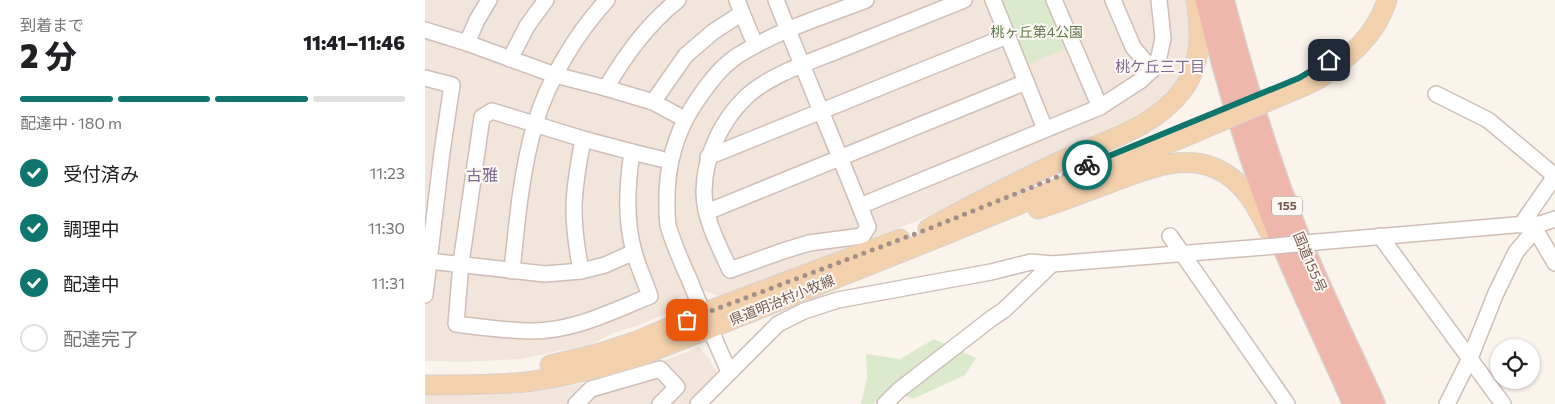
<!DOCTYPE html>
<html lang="ja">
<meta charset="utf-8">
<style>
:root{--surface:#fff;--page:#f6f6f6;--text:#202124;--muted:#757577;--line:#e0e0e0;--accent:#0f766e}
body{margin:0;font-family:Commissioner,"Noto Sans JP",sans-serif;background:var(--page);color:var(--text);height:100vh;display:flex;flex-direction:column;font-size:19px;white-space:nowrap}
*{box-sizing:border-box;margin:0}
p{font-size:16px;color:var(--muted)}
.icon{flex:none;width:28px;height:28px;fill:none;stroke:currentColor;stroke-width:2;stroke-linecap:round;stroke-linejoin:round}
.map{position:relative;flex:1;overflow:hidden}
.details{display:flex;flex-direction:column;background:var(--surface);width:425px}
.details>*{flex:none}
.tools{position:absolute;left:1065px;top:339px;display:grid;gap:10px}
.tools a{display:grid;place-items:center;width:50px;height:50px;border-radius:50%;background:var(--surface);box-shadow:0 1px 4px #0004;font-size:25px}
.pin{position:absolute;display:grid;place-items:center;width:42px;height:42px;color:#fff;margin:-21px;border-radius:10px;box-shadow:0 2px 8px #0006}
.courier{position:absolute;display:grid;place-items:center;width:50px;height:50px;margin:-25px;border:4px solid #0f766e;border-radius:50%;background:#fff;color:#222;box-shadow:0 1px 6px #0007}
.summary em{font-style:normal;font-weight:800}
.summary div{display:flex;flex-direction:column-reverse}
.summary{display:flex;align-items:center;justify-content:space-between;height:85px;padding:0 20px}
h1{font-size:32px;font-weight:800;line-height:38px}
.bar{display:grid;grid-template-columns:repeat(4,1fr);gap:8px 5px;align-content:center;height:60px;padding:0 20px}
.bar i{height:6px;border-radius:4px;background:var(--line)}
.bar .selected{background:var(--accent)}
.bar p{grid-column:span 4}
ol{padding:0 20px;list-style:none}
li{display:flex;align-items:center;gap:15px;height:55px}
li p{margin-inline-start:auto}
li .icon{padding:5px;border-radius:50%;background:var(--accent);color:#fff;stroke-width:4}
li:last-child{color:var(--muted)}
li i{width:28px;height:28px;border:2px solid var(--line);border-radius:50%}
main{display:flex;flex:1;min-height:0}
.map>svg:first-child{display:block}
</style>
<main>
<section class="details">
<div class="summary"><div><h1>2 分</h1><p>到着まで</p></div><em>11:41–11:46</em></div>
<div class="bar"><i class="selected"></i><i class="selected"></i><i class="selected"></i><i></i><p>配達中 · 180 m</p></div>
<ol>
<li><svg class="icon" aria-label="check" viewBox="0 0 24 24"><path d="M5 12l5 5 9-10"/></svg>受付済み<p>11:23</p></li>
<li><svg class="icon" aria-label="check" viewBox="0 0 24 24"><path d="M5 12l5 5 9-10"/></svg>調理中<p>11:30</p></li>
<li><svg class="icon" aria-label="check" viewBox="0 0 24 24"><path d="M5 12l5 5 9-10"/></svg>配達中<p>11:31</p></li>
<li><i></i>配達完了</li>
</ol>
</section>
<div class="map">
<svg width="1130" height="404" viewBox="0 0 1130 404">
<rect width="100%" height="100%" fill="#fbf4ed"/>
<g fill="#f2e6dc">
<polygon points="0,0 762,0 766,32 765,49 761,65 755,77 748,88 738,98 725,108 700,121 629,154 507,215 295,297 281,291 254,297 248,311 214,325 188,333 168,344 95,359 38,362 5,361 0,361"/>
<polygon points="274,347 285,360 293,374 267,404 0,404 0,396 2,395 49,396 109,392 160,383 192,376 228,365"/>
</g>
<g fill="#dbe9cc">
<polygon points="572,0 625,0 645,47 599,66"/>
<polygon points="509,339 551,358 540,375 488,399 466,389 448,404 436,404 442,378 441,354 475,359"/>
</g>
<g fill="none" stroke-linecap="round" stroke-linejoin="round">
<defs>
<g id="minor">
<path d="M351,0C381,76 413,151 443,227L437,236L384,243L358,251L305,270C294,246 279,219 279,192C279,157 296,121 321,97C343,76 384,62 412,51C454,34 496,17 539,0"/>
<polyline points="568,0 620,129"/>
<polyline points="629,0 675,107"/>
<polyline points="688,0 708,47 727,70"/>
<polyline points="317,13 327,37"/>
<polyline points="0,30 42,43 130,75 181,88 228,102 261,55 288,32 317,13 312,0"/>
<polyline points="42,43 52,20 64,0"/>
<polyline points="85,59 102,26 121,0"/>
<polyline points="0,78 27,85 17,152 0,295"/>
<path d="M181,88C201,54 222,25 253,0"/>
<polyline points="1011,94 1063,120 1130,176 1096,225"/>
<polyline points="228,102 252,115"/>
<path d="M67,111L158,139L207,152C202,186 200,218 209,252C213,267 220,281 225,296C188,311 149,331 107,331C82,331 56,327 31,324L36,263L57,117Z"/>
<polyline points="207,152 236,159"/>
<polyline points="283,157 582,36"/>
<polyline points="435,206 675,107 715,81 727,70 734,57 738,38 734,0"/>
<polyline points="282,212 601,82"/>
<polyline points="1110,229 1130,263"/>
<polyline points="745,236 862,404"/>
<polyline points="955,236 1078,404"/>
<polyline points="892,242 1102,224 1115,224 1130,219"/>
<polyline points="4,261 120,274 156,271 180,265 209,252"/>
<path d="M87,271C92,222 96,172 110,124C123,80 151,34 182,0"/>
<path d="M156,271C152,250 149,230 149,209C149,185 154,162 158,139"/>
<path d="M304,372C291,342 277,312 265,281C257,263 248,244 243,225C242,218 242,212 242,206C241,171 249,137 267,108C279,89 293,69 312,56C351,31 397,17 441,0"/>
<polyline points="151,404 166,389 235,369 252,387 235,404"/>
<polyline points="273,404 353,324 379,311 413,300 566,272 606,262 627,264 839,247"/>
<polyline points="460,404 474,390 567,318 579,310 627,264"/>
<polyline points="1022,404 1045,358 1071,293 1091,252 1115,224"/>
</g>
<g id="major">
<path d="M895,78C924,57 951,36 962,0"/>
<path d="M613,209C638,201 661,192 685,183C721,169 765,150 801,174C822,187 833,210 844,231"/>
<path d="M503,229C547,205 591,182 636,161C677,141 728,129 757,91C777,65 776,31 771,0"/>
<polyline points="125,365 172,354 212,341 278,313 475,239"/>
<path d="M0,385C34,385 67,385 101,382C141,377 179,367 218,355L507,240L754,139"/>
</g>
<g id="highway">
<path d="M781,0C801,80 825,161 855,238C878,294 905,349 929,404"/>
<path d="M798,0C819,80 843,161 874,238C897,294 924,349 949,404"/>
</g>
</defs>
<use href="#minor" stroke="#cfbeb6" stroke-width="18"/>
<use href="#major" stroke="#d8d1ce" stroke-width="21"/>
<use href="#highway" stroke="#d8d1ce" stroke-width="24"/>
<use href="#minor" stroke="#fff" stroke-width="15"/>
<use href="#major" stroke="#f3d1ad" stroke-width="19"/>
<use href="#highway" stroke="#efb6ab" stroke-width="21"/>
<defs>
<polyline id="minor-bridge" points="839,247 892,242"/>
<polyline id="major-bridge" points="754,139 879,86 895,78"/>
</defs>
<use href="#minor-bridge" stroke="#cfbeb6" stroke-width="18" stroke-linecap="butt"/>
<use href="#major-bridge" stroke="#d8d1ce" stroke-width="21" stroke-linecap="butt"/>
<use href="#minor-bridge" stroke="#fff" stroke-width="15"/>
<use href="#major-bridge" stroke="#f3d1ad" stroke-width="19"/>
</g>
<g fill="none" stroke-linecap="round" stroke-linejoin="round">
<polyline stroke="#a49088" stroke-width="5" stroke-dasharray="0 9" points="262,320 503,229 662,165"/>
<polyline stroke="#0f766e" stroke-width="6" points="662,165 874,78 904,60"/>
</g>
<g text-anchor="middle" stroke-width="4" stroke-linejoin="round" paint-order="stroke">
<rect fill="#fef9f4" stroke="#9e8a82" stroke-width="1" x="847" y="196.5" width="30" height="19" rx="4"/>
<g font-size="12" font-weight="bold" fill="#755a51">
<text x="862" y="210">155</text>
</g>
<g font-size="14" fill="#5e794a" stroke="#fef9f4">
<text x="612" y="37">桃ヶ丘第4公園</text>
</g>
<g font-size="14" fill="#755a51" stroke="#fef9f4">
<text transform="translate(885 262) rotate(67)" y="5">国道155号</text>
<text transform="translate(357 300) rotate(-22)" y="5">県道明治村小牧線</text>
</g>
<g font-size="15" fill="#7f6a90" stroke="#fef9f4">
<text x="735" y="72">桃ケ丘三丁目</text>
</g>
<g font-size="16" fill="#7f6a90" stroke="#fef9f4">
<text x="57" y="181">古雅</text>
</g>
</g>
</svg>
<div class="tools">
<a><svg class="icon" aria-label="locate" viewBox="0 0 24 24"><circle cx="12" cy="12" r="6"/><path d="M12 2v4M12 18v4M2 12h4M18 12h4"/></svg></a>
</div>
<div class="pin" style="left:262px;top:320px;background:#ea580c"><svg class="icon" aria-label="bag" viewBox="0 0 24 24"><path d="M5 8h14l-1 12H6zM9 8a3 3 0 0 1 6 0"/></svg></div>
<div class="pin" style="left:904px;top:60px;background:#1f2937"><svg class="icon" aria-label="home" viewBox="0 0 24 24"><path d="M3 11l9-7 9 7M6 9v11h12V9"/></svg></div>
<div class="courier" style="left:662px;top:165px"><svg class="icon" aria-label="bike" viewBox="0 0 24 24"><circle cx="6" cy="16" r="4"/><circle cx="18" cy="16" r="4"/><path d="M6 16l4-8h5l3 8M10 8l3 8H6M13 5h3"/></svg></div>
</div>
</main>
